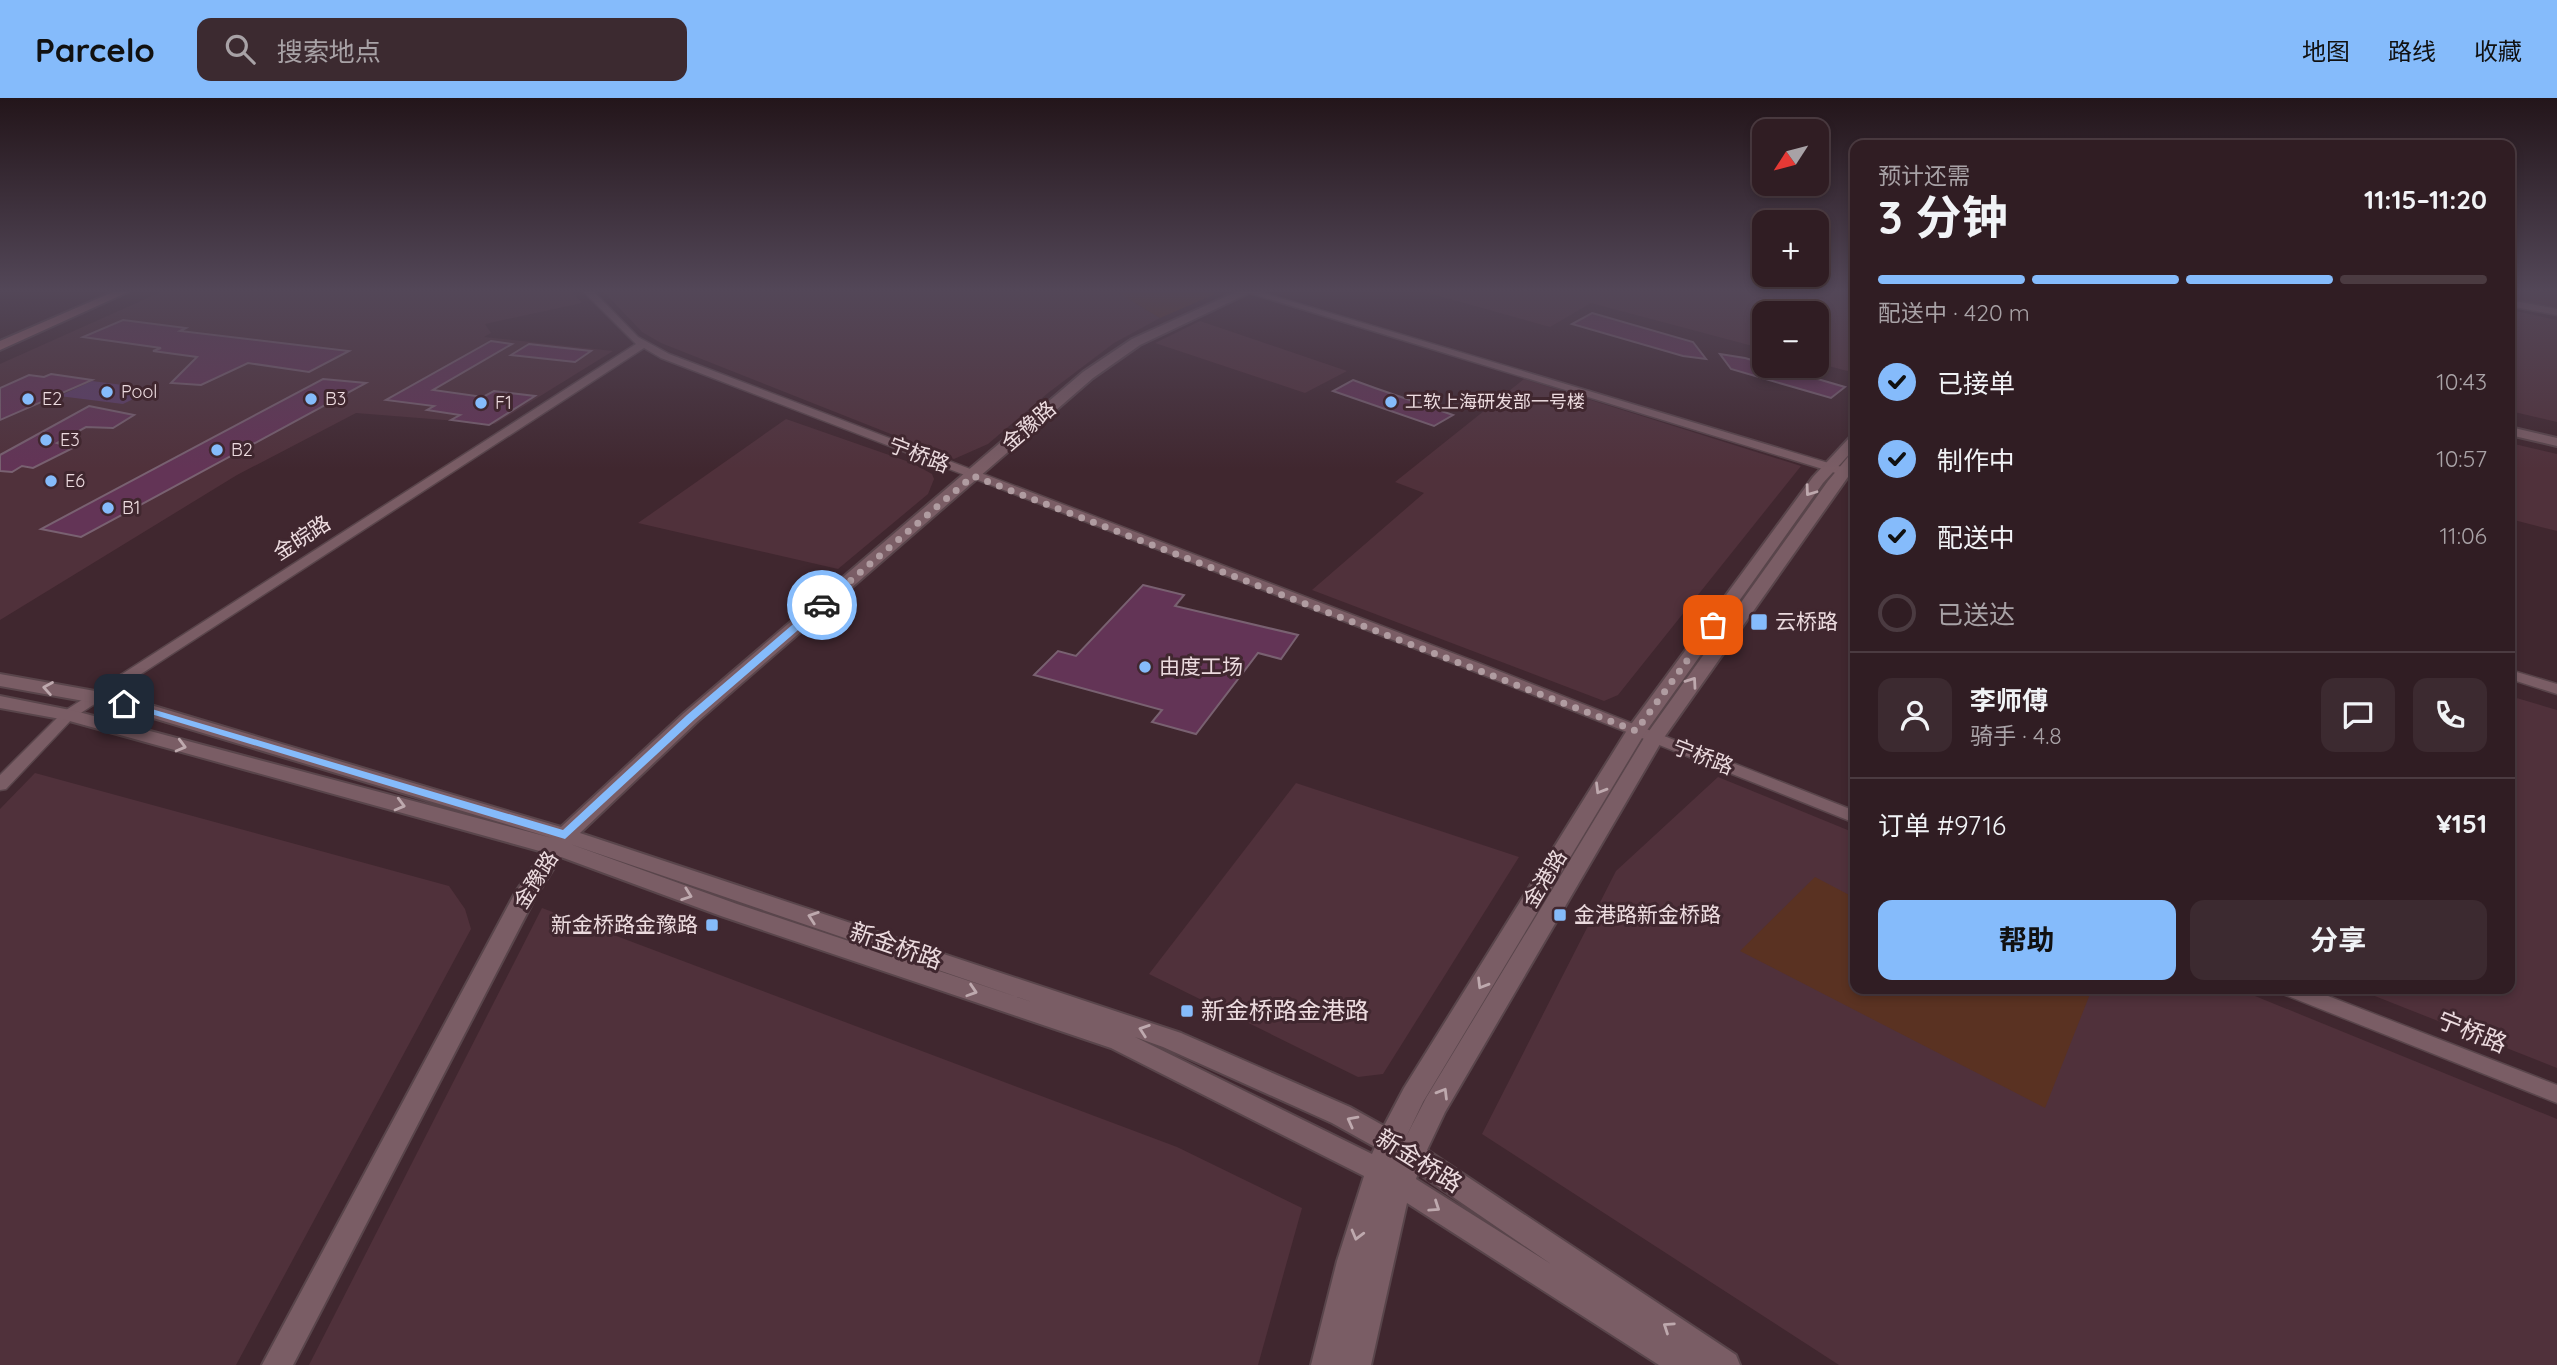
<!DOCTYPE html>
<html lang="zh">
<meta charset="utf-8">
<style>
:root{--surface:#301d23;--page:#3c2a30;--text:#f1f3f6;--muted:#a8a2a6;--line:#4b3b41;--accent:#85bbfb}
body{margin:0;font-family:Quicksand,"Noto Sans SC",sans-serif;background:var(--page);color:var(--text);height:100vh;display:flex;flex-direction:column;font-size:26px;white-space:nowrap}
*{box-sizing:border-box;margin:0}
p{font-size:23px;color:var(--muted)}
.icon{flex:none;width:38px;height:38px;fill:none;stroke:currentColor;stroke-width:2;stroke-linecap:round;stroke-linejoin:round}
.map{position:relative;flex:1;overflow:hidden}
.panel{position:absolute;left:1850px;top:42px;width:665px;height:854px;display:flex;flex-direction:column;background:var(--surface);border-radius:14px;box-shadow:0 4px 10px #0003,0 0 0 2px var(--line)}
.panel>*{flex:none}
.needle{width:46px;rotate:234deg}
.buttons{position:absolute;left:1752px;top:21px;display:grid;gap:14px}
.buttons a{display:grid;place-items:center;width:77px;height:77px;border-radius:14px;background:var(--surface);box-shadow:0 4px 10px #0003,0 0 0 2px var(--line);font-size:35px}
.pin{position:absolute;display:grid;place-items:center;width:60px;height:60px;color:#fff;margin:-30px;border-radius:14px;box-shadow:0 4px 10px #0006}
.courier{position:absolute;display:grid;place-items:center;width:70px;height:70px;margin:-35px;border:5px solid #85bbfb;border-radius:50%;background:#fff;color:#222;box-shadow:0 2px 9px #0007}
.head em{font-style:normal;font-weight:700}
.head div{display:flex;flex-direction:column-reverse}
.head{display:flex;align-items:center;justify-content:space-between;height:119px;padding:0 28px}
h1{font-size:46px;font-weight:700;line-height:52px}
.bar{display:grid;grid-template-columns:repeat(4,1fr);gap:10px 7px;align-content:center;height:84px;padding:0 28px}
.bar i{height:9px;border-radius:5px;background:var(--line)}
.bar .selected{background:var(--accent)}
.bar p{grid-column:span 4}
.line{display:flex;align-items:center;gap:18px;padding:0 28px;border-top:2px solid var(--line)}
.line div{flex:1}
.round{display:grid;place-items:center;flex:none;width:74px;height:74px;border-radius:14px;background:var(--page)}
ol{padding:0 28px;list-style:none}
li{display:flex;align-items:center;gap:21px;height:77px}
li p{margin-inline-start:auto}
li .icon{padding:7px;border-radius:50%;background:var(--accent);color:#111;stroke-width:4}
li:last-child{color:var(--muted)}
li i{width:38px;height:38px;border:4px solid var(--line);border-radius:50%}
.primary-button{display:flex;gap:14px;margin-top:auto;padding:14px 28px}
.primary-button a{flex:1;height:80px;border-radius:14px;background:var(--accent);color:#111;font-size:28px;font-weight:700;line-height:80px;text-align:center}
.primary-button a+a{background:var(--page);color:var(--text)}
header{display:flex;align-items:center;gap:42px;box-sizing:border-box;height:98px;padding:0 35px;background:var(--accent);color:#111}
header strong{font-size:33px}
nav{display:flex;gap:38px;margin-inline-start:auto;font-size:24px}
.search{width:490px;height:63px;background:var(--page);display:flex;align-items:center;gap:18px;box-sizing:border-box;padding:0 24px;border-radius:14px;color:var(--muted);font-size:26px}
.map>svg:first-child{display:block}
</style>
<header>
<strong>Parcelo</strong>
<div class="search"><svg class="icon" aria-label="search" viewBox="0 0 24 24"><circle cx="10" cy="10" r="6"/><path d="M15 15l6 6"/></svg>搜索地点</div>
<nav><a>地图</a><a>路线</a><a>收藏</a></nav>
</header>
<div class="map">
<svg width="2557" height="1267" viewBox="0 0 2557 1267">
<rect width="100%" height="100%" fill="#40272f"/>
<g fill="#50313b">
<polygon points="161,194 572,194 582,205 485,226 491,235 484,239 613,253 495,326 356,315 237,377 0,522 0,266"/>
<polygon points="604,194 1117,194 1160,220 1114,245 1048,295 988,346 954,361 661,245 642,234"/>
<polygon points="1425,194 1855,194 1855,275 1817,265 1816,215 1764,215 1764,251 1591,205 1550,229"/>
<polygon points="2510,194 2557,194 2557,210 2510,201"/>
<polygon points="2510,212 2557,222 2557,324 2510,313"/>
<polygon points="1200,223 1347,273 1305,295 1155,245"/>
<polygon points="1524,281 1801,368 1618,597 1604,603 1312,492 1424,395 1395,384"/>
<polygon points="786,321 912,365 932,376 934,381 928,396 838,471 638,425"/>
<polygon points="2510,345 2557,356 2557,433 2510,421"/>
<polygon points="2510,598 2557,612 2557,970 2357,891 2510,891"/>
<polygon points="35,675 449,788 465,811 471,831 236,1267 0,1267 0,711"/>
<polygon points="1718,679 1855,735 1855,891 2238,891 2557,1021 2557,1267 1839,1267 1482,1036 1616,773"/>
<polygon points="1296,685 1519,759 1383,976 1358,979 1149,876"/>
<polygon points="542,810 1177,1049 1302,1110 1258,1267 309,1267"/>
</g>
<g fill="#5a3222">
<polygon points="1117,194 1214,194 1213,197 1160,220"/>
<polygon points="1815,779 1855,800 1855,891 2092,891 2045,1010 1740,853"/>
</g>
<polygon fill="#5e3d69" points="92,283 154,291 123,306 59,298"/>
<g fill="#633456" stroke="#796171" stroke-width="2">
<polygon points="1592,215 1693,244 1706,261 1683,258 1572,226"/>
<polygon points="123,222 186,230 180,233 349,253 309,274 248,265 201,287 171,285 197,259 153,253 161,250 83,239"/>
<polygon points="491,243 512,246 433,292 483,299 494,293 535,298 489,327 451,322 460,317 427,312 434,308 386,302"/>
<polygon points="529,246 591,253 575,264 511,257"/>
<polygon points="1720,256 1745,260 1845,289 1831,300 1731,271"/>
<polygon points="51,276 92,282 0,322 0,290 29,277 44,279"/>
<polygon points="323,281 366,285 81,439 41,431"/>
<polygon points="1353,282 1375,290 1453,317 1434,328 1333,293"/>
<polygon points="89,308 134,317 113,330 86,329 57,345 73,350 33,370 22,368 12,374 0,373 0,357"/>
<polygon points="1143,487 1184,497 1175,508 1298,537 1281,561 1258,555 1196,636 1152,624 1162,612 1034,577 1058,553 1076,558"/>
</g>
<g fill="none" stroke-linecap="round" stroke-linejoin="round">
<defs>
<g id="minor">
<polygon points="584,194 594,194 638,239 669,256 1481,566 1855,713 1855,725 1471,572 661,260 644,250 73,620 6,691 0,692 0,677 63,614 636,246"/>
<polygon points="1246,194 1260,194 1855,373 1855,381"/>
<polygon points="2510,202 2557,211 2557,217 2510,208"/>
<polygon points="2510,572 2557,586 2557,596 2510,581"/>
<polygon points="2280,891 2310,891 2557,987 2557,1005 2283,896"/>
</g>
<g id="tertiary">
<path d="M1236,194H1251L1140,247L1093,280L698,623L580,735L1181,935L1350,1009L1384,1028L1404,990L1629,629L1813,379L1850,339L1855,338V350L1823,385L1645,635L1423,1004L1406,1039L1426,1000L1644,640L1828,383L1848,359L1855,358V369L1663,641L1445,1014L1427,1052L1736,1257L1740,1267H1659L1407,1105L1371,1267H1311L1337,1163L1364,1078L1111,950L721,818L561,759L536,798L293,1267H262L515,795L543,754L66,622L0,610V598L75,613L552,740L140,616L95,605L0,588V576L95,593L154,608L561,729L684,615L1083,274L1132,241ZM570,746L1032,904L737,806ZM1135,939L1163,949L1332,1025L1375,1049L1372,1056ZM1418,1075L1551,1166L1416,1081Z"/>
<polygon points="2510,329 2557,340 2557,348 2510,337"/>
</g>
<polygon id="secondary" points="113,194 128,194 0,252 0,243"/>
</defs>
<use href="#minor" stroke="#59454b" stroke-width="3"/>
<use href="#tertiary" stroke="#59454b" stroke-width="4"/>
<use href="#secondary" stroke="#59454b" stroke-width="4"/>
<use href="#minor" fill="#7a5d65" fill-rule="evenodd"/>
<use href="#tertiary" fill="#7a5d65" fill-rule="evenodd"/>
<use href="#secondary" fill="#9a696f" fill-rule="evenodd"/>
</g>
<defs><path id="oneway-chevron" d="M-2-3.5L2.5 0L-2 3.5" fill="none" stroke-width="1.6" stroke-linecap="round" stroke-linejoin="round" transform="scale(1.75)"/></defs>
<g stroke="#bea9ae">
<use href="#oneway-chevron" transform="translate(1810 393) rotate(126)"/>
<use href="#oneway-chevron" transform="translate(1692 584) rotate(-55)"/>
<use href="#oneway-chevron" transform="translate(48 590) rotate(-170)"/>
<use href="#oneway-chevron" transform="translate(181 648) rotate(15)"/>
<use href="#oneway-chevron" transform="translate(1600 691) rotate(121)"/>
<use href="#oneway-chevron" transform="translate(400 707) rotate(15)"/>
<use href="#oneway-chevron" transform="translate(687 797) rotate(20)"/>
<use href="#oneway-chevron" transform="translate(813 819) rotate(-161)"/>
<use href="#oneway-chevron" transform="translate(1482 886) rotate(121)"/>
<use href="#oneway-chevron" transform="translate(972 893) rotate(18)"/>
<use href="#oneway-chevron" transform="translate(1144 932) rotate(-161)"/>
<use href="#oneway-chevron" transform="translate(1443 995) rotate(-59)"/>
<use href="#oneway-chevron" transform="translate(1352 1023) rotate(-152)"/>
<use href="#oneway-chevron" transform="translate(1435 1109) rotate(34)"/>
<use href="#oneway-chevron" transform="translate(1357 1137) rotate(105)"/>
<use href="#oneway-chevron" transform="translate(1668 1229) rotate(-146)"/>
</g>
<linearGradient id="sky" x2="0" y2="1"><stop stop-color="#23151a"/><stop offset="0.52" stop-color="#534758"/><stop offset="1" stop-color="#534758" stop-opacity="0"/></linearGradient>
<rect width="2557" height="371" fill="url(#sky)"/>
<polygon fill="#85bbfb" points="819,504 827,507 695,621 565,741 118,606 128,604 563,732 687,617"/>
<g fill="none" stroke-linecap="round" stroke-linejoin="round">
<polyline stroke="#b09ca1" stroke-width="7" stroke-dasharray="0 12.6" points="822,507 973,378 1636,633 1713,527"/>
</g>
<g fill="#85bbfb" stroke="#40272f" stroke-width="2.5">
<circle cx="107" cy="294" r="7"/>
<circle cx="28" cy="301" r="7"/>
<circle cx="311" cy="301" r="7"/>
<circle cx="1391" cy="304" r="7"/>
<circle cx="481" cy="305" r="7"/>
<circle cx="46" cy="342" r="7"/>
<circle cx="217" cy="352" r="7"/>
<circle cx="51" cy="383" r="7"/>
<circle cx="108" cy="410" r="7"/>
<rect x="1750" y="515" width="18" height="18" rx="3.5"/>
<circle cx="1145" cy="569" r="7"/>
<rect x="1553" y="810" width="14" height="14" rx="3.5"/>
<rect x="705" y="820" width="14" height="14" rx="3.5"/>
<rect x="1180" y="906" width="14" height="14" rx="3.5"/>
</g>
<g text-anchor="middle" stroke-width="6" stroke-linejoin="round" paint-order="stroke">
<g font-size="18" fill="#ecdbdf" stroke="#40272f" text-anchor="start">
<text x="121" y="300">Pool</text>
<text x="42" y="307">E2</text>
<text x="325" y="307">B3</text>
<text x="1405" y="310">工软上海研发部一号楼</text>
<text x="495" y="311">F1</text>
<text x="60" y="348">E3</text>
<text x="231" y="358">B2</text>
<text x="65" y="389">E6</text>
<text x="122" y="416">B1</text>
</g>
<g font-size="21" fill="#ecdbdf" stroke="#40272f">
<text transform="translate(1029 328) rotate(-41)" y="7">金豫路</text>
<text transform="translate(919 357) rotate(21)" y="7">宁桥路</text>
<text transform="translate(302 440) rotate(-33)" y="7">金皖路</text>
<text transform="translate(1703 659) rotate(21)" y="7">宁桥路</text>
<text transform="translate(1545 781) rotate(-59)" y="7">金港路</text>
<text transform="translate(536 782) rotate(-58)" y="7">金豫路</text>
</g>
<g font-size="21" fill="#ecdbdf" stroke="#40272f" text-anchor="start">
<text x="1775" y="531">云桥路</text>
<text x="1159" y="576">由度工场</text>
<text x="1574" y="824">金港路新金桥路</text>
<text x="698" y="834" text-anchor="end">新金桥路金豫路</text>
</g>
<g font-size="24" fill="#ecdbdf" stroke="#40272f">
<text transform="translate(896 848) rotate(19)" y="8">新金桥路</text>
<text transform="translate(2472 934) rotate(22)" y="8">宁桥路</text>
<text transform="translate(1419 1063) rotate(32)" y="8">新金桥路</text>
</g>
<g font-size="24" fill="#ecdbdf" stroke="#40272f" text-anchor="start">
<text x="1201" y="921">新金桥路金港路</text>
</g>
</g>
</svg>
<div class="buttons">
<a><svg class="needle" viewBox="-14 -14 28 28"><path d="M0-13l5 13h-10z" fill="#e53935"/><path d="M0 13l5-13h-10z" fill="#a8a2a6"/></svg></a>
<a>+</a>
<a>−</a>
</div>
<div class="pin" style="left:1713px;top:527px;background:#ea580c"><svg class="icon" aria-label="bag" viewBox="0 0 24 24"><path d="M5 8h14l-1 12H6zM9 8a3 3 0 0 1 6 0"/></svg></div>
<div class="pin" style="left:124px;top:606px;background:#1f2937"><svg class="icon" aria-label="home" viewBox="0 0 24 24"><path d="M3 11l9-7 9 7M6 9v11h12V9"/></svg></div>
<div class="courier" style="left:822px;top:507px"><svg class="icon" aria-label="car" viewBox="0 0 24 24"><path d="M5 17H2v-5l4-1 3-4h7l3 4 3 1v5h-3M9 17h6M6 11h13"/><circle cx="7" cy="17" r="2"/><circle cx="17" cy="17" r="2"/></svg></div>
<section class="panel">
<div class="head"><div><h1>3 分钟</h1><p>预计还需</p></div><em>11:15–11:20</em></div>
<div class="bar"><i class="selected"></i><i class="selected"></i><i class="selected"></i><i></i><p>配送中 · 420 m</p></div>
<ol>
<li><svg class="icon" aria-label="check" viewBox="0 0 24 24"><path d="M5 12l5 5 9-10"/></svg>已接单<p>10:43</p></li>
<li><svg class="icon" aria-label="check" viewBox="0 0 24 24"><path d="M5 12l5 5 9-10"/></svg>制作中<p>10:57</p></li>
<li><svg class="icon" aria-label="check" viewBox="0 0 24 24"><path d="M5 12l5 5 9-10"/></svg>配送中<p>11:06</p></li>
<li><i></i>已送达</li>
</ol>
<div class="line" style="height:126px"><a class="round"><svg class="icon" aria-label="person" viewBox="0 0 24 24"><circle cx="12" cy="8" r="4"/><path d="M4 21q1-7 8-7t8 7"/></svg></a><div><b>李师傅</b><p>骑手 · 4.8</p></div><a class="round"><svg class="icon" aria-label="chat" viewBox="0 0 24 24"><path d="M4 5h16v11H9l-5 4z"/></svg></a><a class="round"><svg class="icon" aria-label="phone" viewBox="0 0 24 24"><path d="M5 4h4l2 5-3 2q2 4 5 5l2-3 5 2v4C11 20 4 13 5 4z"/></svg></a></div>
<div class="line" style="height:91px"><div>订单 #9716</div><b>¥151</b></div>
<div class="primary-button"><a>帮助</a><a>分享</a></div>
</section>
</div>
